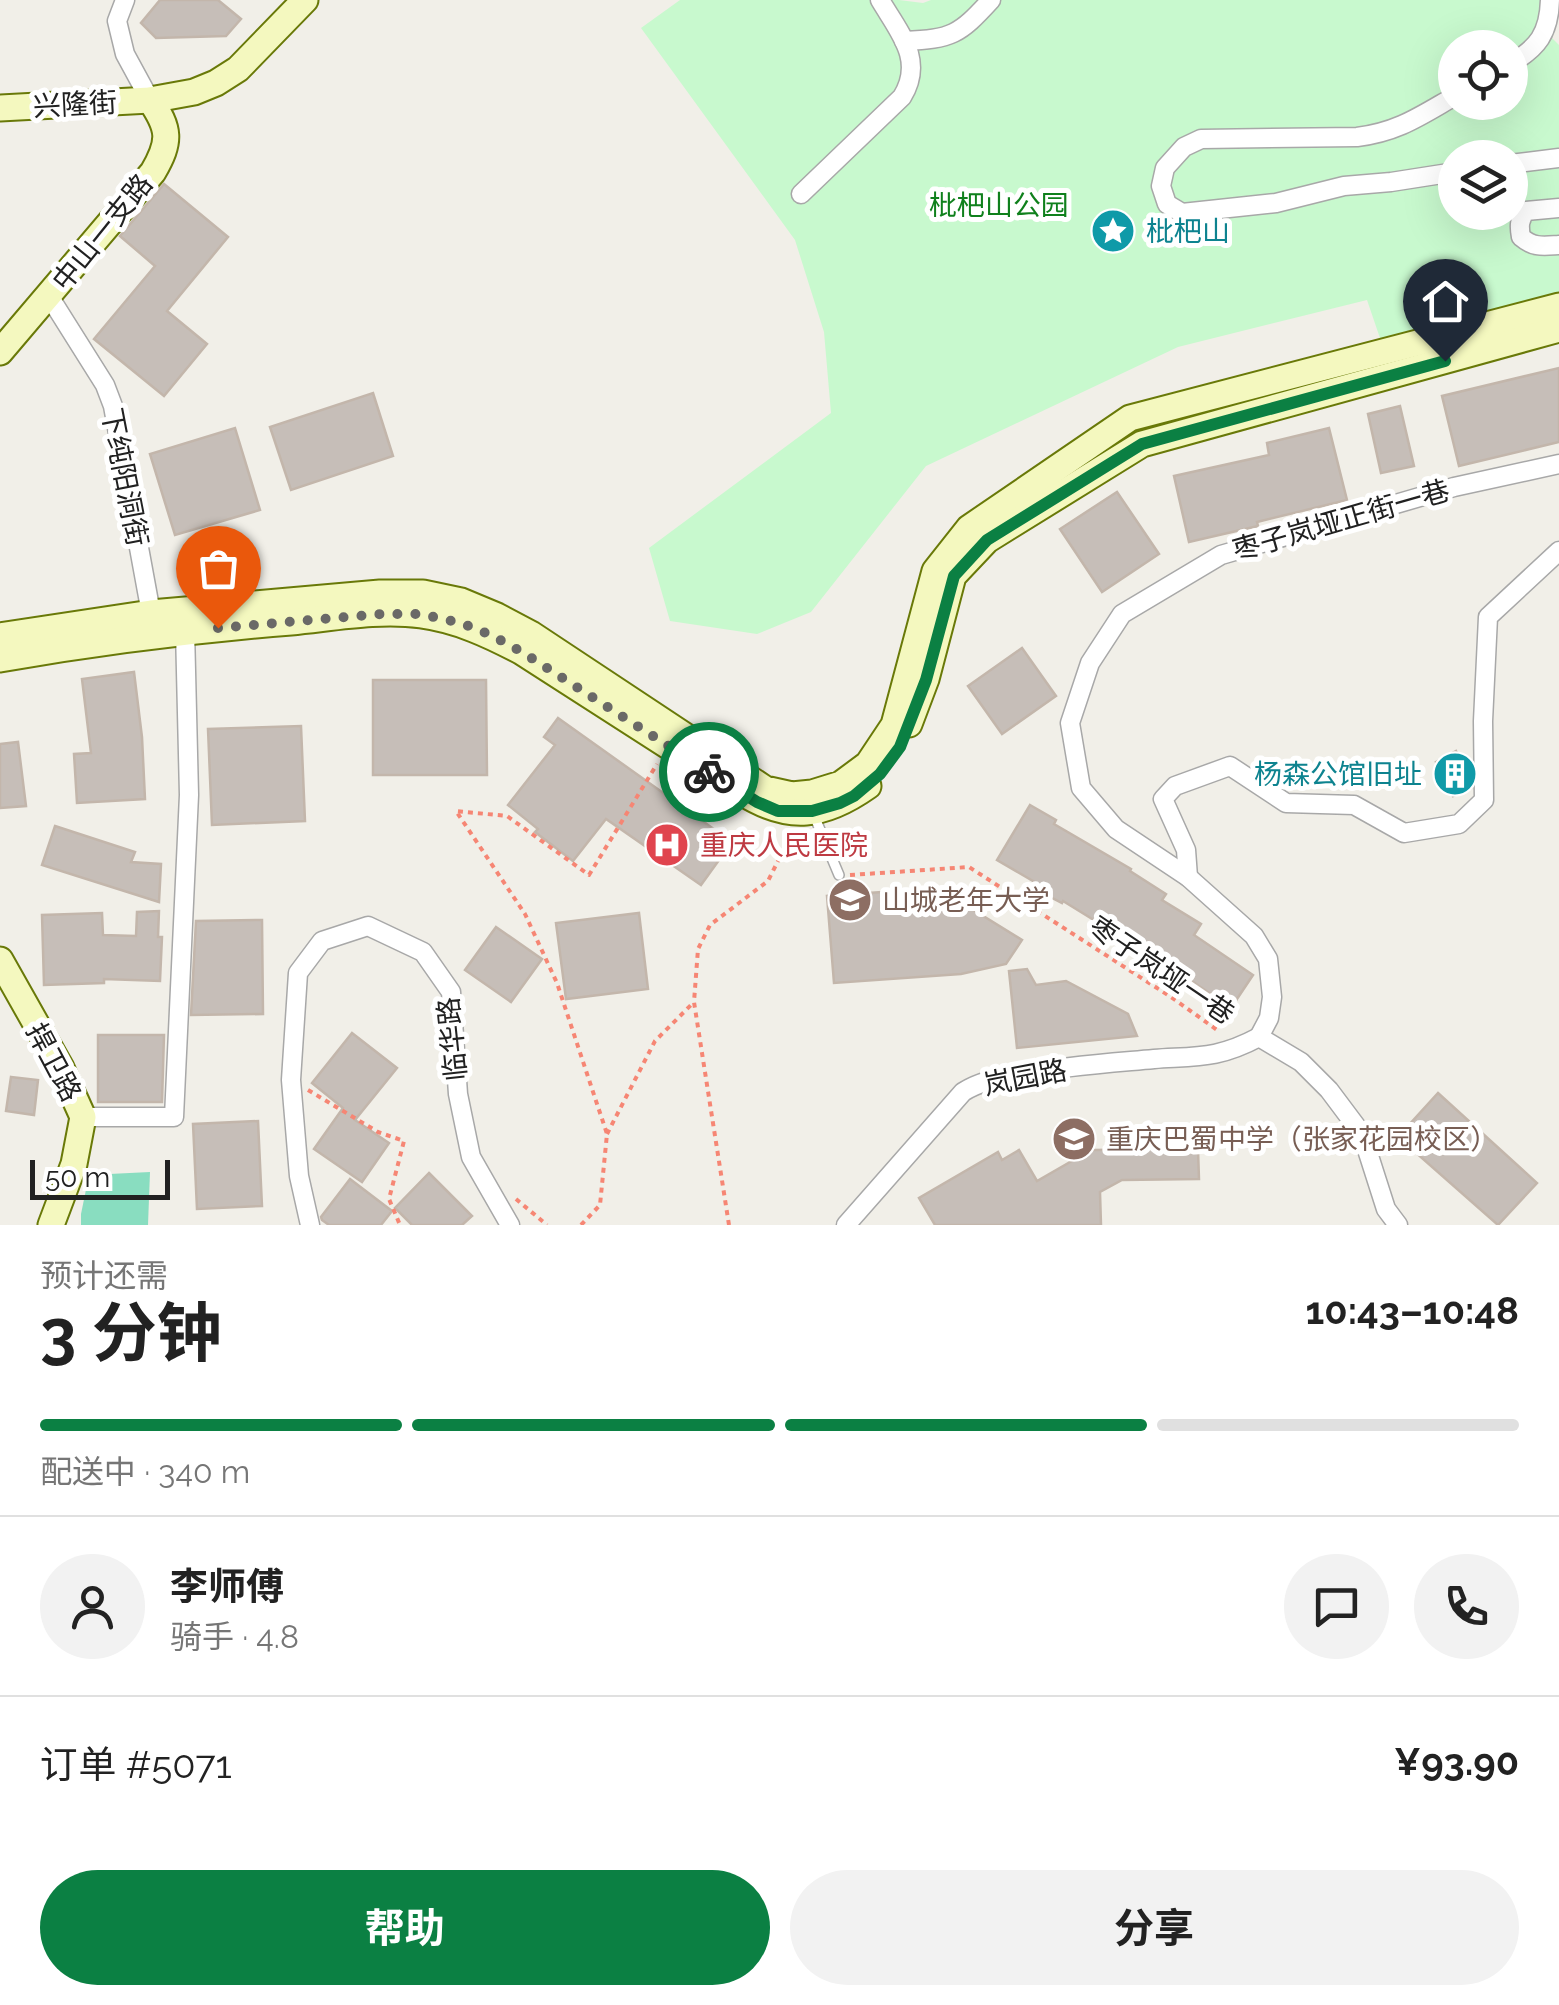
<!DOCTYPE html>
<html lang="zh">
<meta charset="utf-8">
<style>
:root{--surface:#fff;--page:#f2f2f2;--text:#222;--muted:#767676;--line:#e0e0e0;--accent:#0b8043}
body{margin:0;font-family:Raleway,"Noto Sans SC",sans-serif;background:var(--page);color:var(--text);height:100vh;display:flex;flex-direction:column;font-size:38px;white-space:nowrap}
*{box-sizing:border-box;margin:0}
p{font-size:32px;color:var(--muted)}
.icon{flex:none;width:55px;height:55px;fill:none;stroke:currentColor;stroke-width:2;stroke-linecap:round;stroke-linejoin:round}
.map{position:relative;height:1225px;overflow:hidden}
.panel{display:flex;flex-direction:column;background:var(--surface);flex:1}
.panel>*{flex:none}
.buttons{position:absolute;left:1438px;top:30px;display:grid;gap:20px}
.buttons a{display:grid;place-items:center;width:90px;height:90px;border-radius:50%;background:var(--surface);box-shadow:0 10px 40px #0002;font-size:50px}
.scale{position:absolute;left:30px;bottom:25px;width:140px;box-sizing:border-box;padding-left:10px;border:5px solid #212121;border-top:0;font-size:28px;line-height:35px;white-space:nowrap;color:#212121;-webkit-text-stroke:8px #fff;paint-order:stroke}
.pin{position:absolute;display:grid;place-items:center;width:85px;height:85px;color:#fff;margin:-102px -42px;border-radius:50% 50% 50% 0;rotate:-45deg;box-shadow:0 0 10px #0007}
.pin .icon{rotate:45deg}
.courier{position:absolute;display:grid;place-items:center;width:100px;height:100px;margin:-50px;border:8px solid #0b8043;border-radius:50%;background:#fff;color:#222;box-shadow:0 2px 12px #0007}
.overview em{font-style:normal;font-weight:700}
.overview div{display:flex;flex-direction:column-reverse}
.overview{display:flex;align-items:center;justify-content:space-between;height:170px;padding:0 40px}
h1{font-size:65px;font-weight:700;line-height:75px}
.bar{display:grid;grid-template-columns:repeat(4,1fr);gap:15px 10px;align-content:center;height:120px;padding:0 40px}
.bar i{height:12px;border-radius:8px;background:var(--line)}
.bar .on{background:var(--accent)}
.bar p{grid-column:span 4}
.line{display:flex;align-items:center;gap:25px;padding:0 40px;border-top:2px solid var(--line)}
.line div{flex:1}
.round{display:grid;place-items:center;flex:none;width:105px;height:105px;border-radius:52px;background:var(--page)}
.action{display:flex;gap:20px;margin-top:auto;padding:20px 40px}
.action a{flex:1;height:115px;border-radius:60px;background:var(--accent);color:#fff;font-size:40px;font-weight:700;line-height:115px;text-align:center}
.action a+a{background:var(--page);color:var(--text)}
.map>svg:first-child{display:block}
</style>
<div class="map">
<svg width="1559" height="1225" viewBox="0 0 1559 1225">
<rect width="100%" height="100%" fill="#f1efe8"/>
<path fill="#c8f9ce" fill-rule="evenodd" d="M680,0H899L923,3L931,0H1559L1552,38L1559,45V295L1381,341L1367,300L1178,347L926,466L811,612L757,634L670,621L649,548L831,413L824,332L795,240L641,28ZM1455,48H1510V102H1455ZM1455,158H1510V212H1455Z"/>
<polygon fill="#89ddc0" points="150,1172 148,1225 81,1225 81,1214 89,1175"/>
<g fill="#c6beb8" stroke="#c3b6ab" stroke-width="2.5">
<polygon points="160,0 218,0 241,19 226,36 156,38 141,23"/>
<polygon points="164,184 228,237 167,311 207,344 164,396 94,339 155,266 120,236"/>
<polygon points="1559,368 1559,442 1459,466 1442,396"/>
<polygon points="373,393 393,456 291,490 270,427"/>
<polygon points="1400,406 1414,466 1381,473 1368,414"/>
<polygon points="235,428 260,510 175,535 150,454"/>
<polygon points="1329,428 1347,500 1257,522 1258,526 1189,542 1174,476 1269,455 1267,443"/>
<polygon points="1117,492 1159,554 1102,592 1060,529"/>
<polygon points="1022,648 1056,696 1002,734 968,686"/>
<polygon points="134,672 142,737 145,799 77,803 74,754 91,753 82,679"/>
<polygon points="373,680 486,680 487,775 373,775"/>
<polygon points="558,718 732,842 701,885 606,819 573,861 535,832 538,829 508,805 555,745 544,737"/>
<polygon points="301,726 305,821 212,825 208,729"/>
<polygon points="18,742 26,806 0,808 0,744"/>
<polygon points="1456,751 1471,782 1471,788 1453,796 1436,762"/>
<polygon points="1030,805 1056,820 1054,824 1131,869 1130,871 1166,894 1162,900 1201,924 1194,935 1253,975 1231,1008 1173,968 1170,973 1146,957 1147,956 1109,932 1110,930 1063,901 1062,903 1035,889 1038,884 997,860"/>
<polygon points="55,826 135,852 131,862 161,864 159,902 42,865"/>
<polygon points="938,888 1022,940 1006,964 961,974 834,983 827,896"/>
<polygon points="159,911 158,937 162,937 160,981 104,979 104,983 44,985 42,915 102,913 103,935 136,936 137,912"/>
<polygon points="639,913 648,989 566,999 556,923"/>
<polygon points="262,920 263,1014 191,1015 196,921"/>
<polygon points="496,927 542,959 511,1002 465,970"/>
<polygon points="1027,969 1036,985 1066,981 1128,1014 1137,1036 1017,1048 1009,971"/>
<polygon points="352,1033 397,1068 355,1120 389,1143 362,1182 314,1149 343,1108 312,1083"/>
<polygon points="98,1035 164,1035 162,1102 98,1102"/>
<polygon points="11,1077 38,1080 34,1115 6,1111"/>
<polygon points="1438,1093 1537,1183 1498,1225 1398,1137"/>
<polygon points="258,1121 262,1206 197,1209 193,1124"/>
<polygon points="1198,1149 1199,1179 1122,1180 1100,1192 1101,1225 935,1225 919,1198 998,1152 1002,1160 1019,1150 1037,1181 1091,1150"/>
<polygon points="429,1173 472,1216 462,1225 412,1225 395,1208"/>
<polygon points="350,1179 392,1211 381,1225 329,1225 322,1220 321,1217"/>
</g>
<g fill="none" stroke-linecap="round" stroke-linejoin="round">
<defs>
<polyline id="lane" points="813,813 839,875"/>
<g id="street">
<polyline points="125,0 117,21 125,54 150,100"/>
<path d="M904,41C952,39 959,35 991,0"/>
<path d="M1510,64C1538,48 1549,33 1550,0"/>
<path d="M1455,96C1420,116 1398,132 1357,137L1201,139L1184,147L1165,168L1161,186L1167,204L1182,213L1276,203L1344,186L1391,182L1455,172"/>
<polyline points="1510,164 1559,158"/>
<path d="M801,194L902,97C925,60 899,32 880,0"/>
<path d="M1559,208L1526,211C1519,220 1519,226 1521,237C1534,248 1543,246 1559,245"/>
<polyline points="49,296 105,385 113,406 151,613"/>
<polyline points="1188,877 1186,850 1163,799 1175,786 1230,766 1286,803 1354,805 1404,833 1459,824 1484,800 1483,721 1488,617 1559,551"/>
<polyline points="1259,1037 1269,1018 1272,997 1268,959 1254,936 1188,877 1116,829 1081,788 1070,723 1090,663 1122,614 1221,555 1454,487 1559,464"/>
<polyline points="1259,1037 1301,1062 1329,1090 1362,1134 1386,1209 1398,1225"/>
<polyline points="83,1117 174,1117 189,795 185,630"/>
<polyline points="310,1225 299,1176 291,1080 298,973 322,941 368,926 423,952 451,992 458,1094 471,1157 510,1225"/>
<path d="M846,1225L963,1092C982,1080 1001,1078 1022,1074C1065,1066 1110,1063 1154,1059C1197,1056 1218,1059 1259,1037"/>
</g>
<g id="secondary">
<polyline points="0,108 150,100 194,92 216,83 238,69 305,0"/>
<path d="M0,352L153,172C171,141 170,129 150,100"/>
<polyline points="0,636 151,613 380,593 423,593 461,601 497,616 531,634 765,789 792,795 812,793 841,784 868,764 894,725 935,571 969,528 1130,418 1559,306"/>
<path d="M0,659C97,642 193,630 291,622C333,618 379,609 421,615C458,620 490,635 522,652L701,767"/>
<polyline points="909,724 926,679 953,576 987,540 1142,444 1559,329"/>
<path d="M743,793C789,822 824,817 868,786"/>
<polyline points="0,960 61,1068 83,1117 74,1164 51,1225"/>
</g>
</defs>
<use href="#lane" stroke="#a8a8a8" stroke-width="12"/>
<use href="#street" stroke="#a8a8a8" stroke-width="21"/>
<use href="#secondary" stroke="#697908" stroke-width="29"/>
<g stroke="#f68674" stroke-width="4" stroke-dasharray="5 5" stroke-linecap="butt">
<polyline points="850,875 969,867 1171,997 1220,1032"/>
<polyline points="308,1090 378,1132 404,1141 389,1199 400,1225"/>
<polyline points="607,1134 655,1041 694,1002"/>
<polyline points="516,1199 547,1225"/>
<polyline points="581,1225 600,1205 607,1134 557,983 525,914 456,811 507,816 589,875 657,764"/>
<polyline points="729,1225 694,1002 698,949 710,925 768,881 791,835"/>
</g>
<use href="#lane" stroke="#fff" stroke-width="9"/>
<use href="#street" stroke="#fff" stroke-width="18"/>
<use href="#secondary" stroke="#f4f8bf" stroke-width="25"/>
</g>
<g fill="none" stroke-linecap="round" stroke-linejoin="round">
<polyline stroke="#6a6967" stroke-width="10" stroke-dasharray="0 18" points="218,628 381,614 420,614 461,623 491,635 522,652 709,772"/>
<polyline stroke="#0b8043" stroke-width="12" points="709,772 757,802 778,811 812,811 840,803 854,796 880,774 900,747 926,680 954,576 987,540 1142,444 1445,361"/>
</g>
<defs>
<symbol id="sight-disc" viewBox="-11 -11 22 22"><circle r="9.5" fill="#0f9aa8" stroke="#fff"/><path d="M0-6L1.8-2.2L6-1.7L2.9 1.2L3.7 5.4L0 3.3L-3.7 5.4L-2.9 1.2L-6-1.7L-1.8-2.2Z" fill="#fff"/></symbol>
<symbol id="building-disc" viewBox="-11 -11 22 22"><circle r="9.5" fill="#0f9aa8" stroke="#fff"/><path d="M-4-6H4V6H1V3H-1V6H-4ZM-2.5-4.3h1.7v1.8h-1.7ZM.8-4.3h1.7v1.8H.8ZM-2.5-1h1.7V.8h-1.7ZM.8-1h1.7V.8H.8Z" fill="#fff"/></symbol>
<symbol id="hospital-disc" viewBox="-11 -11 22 22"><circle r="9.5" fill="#e0444e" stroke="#fff"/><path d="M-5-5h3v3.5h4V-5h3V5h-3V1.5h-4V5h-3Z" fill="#fff"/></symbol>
<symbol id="university-disc" viewBox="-11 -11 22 22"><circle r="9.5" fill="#8d6e63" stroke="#fff"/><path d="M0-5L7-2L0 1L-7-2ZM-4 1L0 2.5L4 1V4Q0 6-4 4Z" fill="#fff"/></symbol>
<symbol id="school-disc" viewBox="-11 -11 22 22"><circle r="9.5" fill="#8d6e63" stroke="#fff"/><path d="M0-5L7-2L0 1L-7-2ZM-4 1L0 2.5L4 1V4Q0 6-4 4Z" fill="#fff"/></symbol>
</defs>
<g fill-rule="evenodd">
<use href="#sight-disc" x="1088" y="206" width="50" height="50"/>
<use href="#building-disc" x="1430" y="749" width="50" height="50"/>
<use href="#hospital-disc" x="642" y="820" width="50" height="50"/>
<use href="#university-disc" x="825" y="875" width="50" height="50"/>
<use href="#school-disc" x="1049" y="1114" width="50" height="50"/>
</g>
<g text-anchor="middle" stroke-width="10" stroke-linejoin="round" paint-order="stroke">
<g font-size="28" fill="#212121" stroke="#fff">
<text transform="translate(75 104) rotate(-3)" y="10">兴隆街</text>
<text transform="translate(102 232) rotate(-51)" y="10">中山一支路</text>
<text transform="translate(125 477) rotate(79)" y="10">下纯阳洞街</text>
<text transform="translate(1341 520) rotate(-16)" y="10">枣子岚垭正街一巷</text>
<text transform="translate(1162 970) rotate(34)" y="10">枣子岚垭一巷</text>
<text transform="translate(452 1039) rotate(-96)" y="10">临华路</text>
<text transform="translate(54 1062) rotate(62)" y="10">捍卫路</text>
<text transform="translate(1025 1077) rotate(-11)" y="10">岚园路</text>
</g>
<g font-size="28" fill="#0f801c" stroke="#fff">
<text x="999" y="215">枇杷山公园</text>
</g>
<g font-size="28" fill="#0d838f" stroke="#fff" text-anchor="start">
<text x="1146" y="241">枇杷山</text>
<text x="1422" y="784" text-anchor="end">杨森公馆旧址</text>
</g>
<g font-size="28" fill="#be3a42" stroke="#fff" text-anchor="start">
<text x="700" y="855">重庆人民医院</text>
</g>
<g font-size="28" fill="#785e54" stroke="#fff" text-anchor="start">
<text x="882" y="910">山城老年大学</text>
<text x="1106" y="1149">重庆巴蜀中学（张家花园校区）</text>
</g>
</g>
</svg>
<div class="buttons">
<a><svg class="icon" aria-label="locate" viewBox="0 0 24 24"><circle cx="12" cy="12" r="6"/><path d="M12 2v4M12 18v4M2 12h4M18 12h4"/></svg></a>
<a><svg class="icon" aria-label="layers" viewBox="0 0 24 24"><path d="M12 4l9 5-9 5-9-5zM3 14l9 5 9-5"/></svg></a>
</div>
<div class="scale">50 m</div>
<div class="pin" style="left:218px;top:628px;background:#ea580c"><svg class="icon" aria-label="bag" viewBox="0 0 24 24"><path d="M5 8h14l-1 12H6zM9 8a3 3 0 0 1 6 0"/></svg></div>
<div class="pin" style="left:1445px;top:361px;background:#1f2937"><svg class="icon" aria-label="home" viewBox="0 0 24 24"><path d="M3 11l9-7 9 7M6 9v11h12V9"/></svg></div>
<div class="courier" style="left:709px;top:772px"><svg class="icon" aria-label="bike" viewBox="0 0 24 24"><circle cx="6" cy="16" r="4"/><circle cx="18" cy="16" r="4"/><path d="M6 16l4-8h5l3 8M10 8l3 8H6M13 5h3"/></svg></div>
</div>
<section class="panel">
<div class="overview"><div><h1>3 分钟</h1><p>预计还需</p></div><em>10:43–10:48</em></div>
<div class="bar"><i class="on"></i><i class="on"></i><i class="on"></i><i></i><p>配送中 · 340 m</p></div>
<div class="line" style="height:180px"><a class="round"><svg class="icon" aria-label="person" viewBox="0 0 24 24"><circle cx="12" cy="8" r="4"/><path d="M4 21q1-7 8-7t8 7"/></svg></a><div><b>李师傅</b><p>骑手 · 4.8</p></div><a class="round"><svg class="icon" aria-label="chat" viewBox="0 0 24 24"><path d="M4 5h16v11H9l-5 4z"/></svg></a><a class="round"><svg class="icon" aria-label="phone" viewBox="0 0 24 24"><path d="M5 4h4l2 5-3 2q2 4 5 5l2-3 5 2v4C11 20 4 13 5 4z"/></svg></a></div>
<div class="line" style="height:130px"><div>订单 #5071</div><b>¥93.90</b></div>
<div class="action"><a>帮助</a><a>分享</a></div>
</section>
